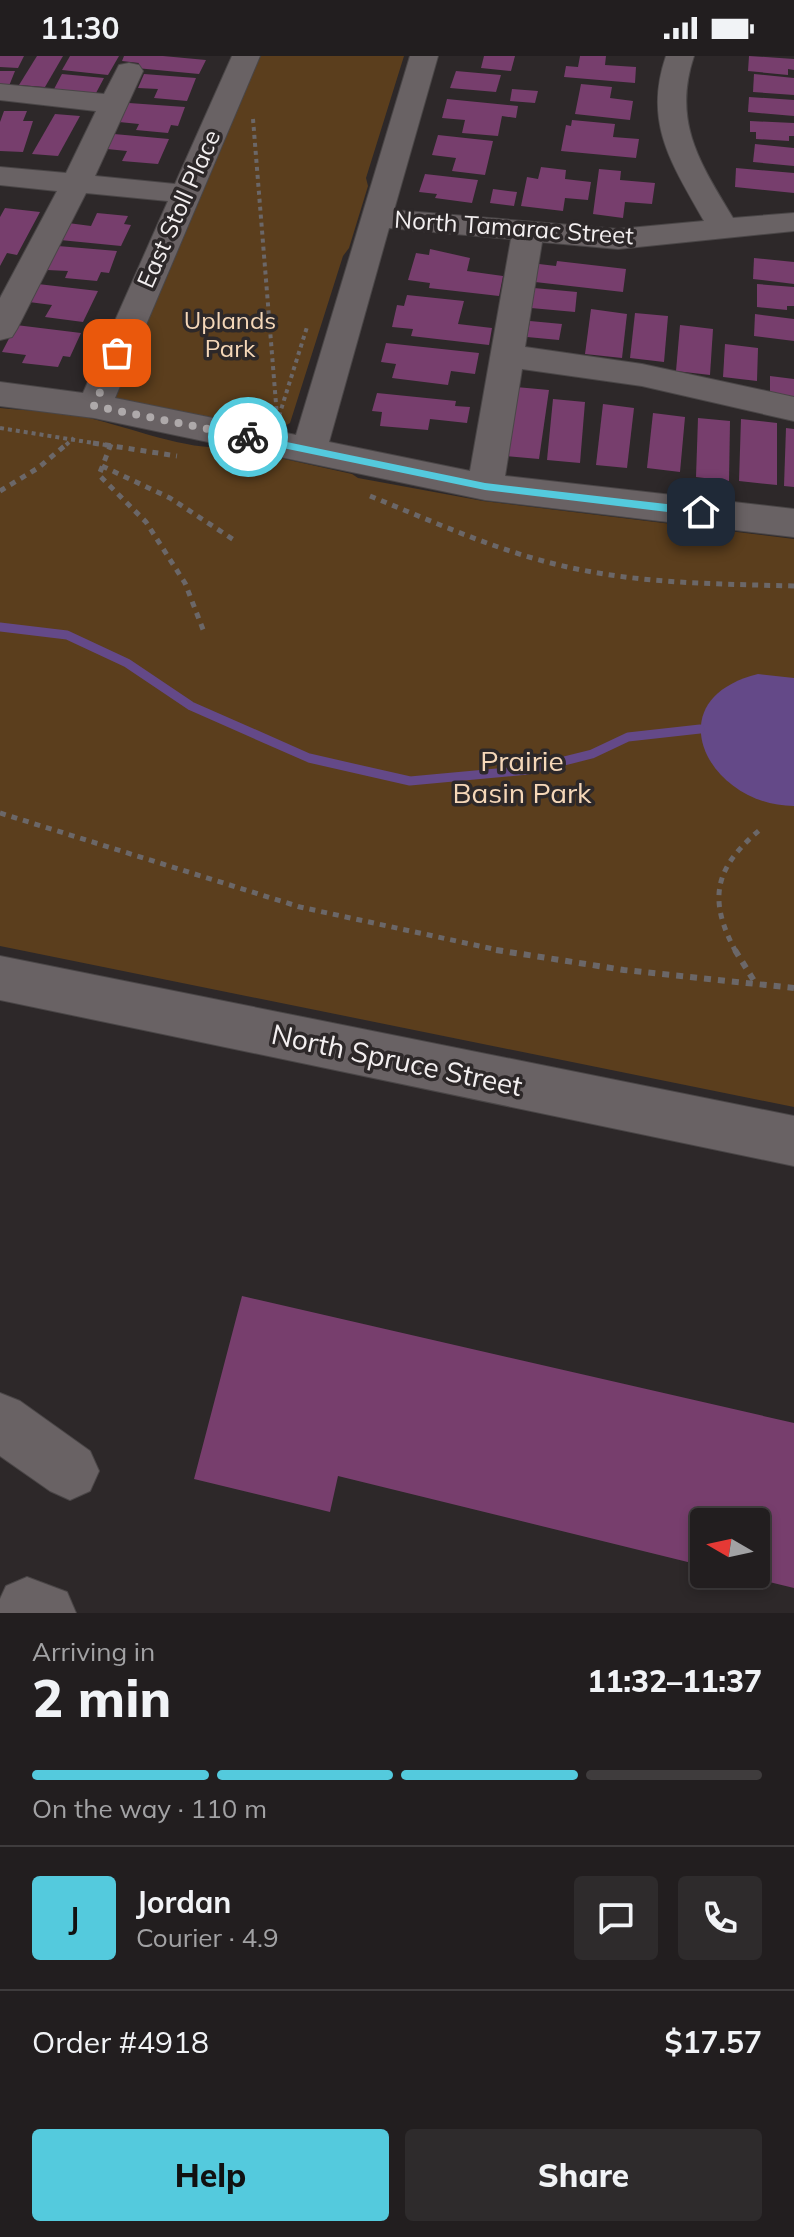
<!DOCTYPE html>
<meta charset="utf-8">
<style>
:root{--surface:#221e1f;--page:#2e2b2c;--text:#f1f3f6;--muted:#a2a2a4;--line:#3f3c3d;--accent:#54cadd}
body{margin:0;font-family:Mulish,sans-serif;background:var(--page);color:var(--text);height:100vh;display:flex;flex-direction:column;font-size:30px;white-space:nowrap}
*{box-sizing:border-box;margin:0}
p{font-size:26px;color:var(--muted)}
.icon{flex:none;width:44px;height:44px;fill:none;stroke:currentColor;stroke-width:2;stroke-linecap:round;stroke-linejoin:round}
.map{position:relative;height:1557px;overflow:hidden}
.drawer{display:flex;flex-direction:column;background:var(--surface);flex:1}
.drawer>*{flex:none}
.needle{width:52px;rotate:279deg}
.fabs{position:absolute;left:690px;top:1452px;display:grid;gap:16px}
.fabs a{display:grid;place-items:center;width:80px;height:80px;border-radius:8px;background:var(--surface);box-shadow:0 4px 12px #0003,0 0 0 2px var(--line);font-size:40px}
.pin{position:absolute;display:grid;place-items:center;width:68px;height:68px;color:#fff;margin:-34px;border-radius:16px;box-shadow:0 4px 12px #0006}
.courier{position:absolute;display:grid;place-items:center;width:80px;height:80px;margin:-40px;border:6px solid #54cadd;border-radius:50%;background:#fff;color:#222;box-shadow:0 2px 10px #0007}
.overview em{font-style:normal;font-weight:800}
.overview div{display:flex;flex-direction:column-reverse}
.overview{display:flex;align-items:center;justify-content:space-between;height:136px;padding:0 32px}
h1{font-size:52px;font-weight:800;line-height:60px}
.bar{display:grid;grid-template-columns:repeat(4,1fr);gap:12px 8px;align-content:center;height:96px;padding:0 32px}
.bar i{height:10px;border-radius:6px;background:var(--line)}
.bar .selected{background:var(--accent)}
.bar p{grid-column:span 4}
.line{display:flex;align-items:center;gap:20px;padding:0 32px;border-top:2px solid var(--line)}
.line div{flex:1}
.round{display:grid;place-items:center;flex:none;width:84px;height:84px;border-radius:8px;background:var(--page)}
.action{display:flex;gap:16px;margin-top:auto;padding:16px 32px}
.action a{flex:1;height:92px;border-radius:8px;background:var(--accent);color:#111;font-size:32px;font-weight:800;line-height:92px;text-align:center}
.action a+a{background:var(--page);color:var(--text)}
.status{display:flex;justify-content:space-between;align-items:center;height:56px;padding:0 40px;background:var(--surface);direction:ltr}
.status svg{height:22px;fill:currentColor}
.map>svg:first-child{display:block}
</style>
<div class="status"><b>11:30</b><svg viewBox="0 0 49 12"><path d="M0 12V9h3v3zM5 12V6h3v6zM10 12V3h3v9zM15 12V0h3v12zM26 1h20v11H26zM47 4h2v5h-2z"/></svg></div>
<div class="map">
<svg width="794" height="1557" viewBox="0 0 794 1557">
<rect width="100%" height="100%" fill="#2d2829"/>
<g fill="#5b3e1d">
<polygon points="254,0 404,0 366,122 368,130 349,192 343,200 290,367 271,378 112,342"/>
<path d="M0,352C27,355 53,355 80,360C125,369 187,396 231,391L352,418L358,422L483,445L794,483V1051L0,890Z"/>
</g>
<path fill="#644988" d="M758,618L794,622V750C709,750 653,644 758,618Z"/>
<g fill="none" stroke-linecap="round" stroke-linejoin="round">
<polyline stroke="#644988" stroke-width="9" points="0,571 67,579 127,607 191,650 309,702 410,725 528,714 592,698 628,681 700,673"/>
</g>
<g fill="#773e6d">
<polygon points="0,0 24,0 18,12 0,11"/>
<polygon points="37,0 63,0 45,31 19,29"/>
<polygon points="70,0 119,0 108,19 62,14"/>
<polygon points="124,0 163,0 206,4 199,18 136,12 139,7 122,5"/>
<polygon points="484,0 515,0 511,15 481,12"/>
<polygon points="580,0 606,0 605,9 636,11 635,27 564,21 566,10 578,11"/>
<polygon points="749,0 794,3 794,14 788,13 788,19 748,15"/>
<polygon points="0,15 15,15 9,30 0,29"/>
<polygon points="456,15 501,19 496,36 450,32"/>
<polygon points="62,18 104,22 96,37 54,33"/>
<polygon points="144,18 196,22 187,45 154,42 158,33 138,32"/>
<polygon points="754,18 794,22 794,39 753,36"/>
<polygon points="581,28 612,31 610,42 633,45 630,64 575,58"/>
<polygon points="512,33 538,35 535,47 510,45"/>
<polygon points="749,41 794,44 794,60 748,56"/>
<polygon points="447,43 518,50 516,62 502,60 498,80 462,77 465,64 442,62"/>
<polygon points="129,47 185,51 178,70 171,69 168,77 136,74 139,68 119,66"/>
<polygon points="4,55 27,55 23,65 33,65 23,96 0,95 0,66"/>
<polygon points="55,58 80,60 58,100 32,98"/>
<polygon points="572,64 615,68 613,81 639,83 636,102 561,95 566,69 571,70"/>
<polygon points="750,65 794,67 794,80 789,80 789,85 756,83 756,76 750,76"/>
<polygon points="114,78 169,83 158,108 122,105 127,95 107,93"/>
<polygon points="438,79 493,85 485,119 452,115 456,102 432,99"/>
<polygon points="755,88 794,92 794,110 753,106"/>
<polygon points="541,111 566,114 565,123 591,126 588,144 565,142 563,155 521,150 527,121 538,123"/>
<polygon points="736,112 794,117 794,137 735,131"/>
<polygon points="599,113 621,115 620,124 655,127 652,148 625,146 623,162 593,158"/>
<polygon points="425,118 478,124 472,147 435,142 437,138 419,136"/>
<polygon points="493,133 517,136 514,150 490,147"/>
<polygon points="5,152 40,156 17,199 7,197 0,210 0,161"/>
<polygon points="97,157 128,160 124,168 131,169 121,190 60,184 68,167 91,170"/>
<polygon points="58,190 117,195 109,217 101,216 97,225 65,222 68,215 47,214"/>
<polygon points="430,193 470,202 467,215 503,220 499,240 429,232 430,227 408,224 416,197 429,199"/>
<polygon points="754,202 794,206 794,228 753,223"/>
<polygon points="557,205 626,213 623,236 535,226 539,208 556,210"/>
<polygon points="38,228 98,235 83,266 45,261 52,249 29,246"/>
<polygon points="757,228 794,231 794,250 787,250 787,254 757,251"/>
<polygon points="534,232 577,236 575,256 531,252"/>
<polygon points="407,239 464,245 458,268 492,272 489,289 411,280 413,273 392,271 397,249 404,250"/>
<polygon points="591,253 627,258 622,302 585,298"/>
<polygon points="635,257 668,260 664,306 630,302"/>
<polygon points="755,258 794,263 794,285 754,280"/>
<polygon points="530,265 562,268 559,284 527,281"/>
<polygon points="16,269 81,277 70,301 63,300 58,311 22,307 26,299 2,296"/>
<polygon points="680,269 713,273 710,319 676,315"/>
<polygon points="386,287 479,297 475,318 451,315 448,329 392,322 396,308 381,306"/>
<polygon points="725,288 758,292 757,325 723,321"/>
<polygon points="770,320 794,323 794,341 770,338"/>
<polygon points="516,331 549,334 539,403 505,400"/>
<polygon points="377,337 456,345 455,350 470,351 467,367 430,363 428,374 380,370 382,356 372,355"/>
<polygon points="553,343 585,346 580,407 547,404"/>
<polygon points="603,348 634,352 627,412 596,409"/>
<polygon points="653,357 685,361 680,416 647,412"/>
<polygon points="698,362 730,365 729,425 696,421"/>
<polygon points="741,363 777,367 777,429 739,425"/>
<polygon points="786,372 794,373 794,431 784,430"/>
<polygon points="242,1240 794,1367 794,1532 741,1519 756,1518 756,1466 704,1466 704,1510 338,1420 330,1456 194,1423"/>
</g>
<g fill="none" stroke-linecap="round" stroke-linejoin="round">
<defs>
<g id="minor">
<path d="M232,0H260L115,342L296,379L410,0H438L394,154L618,173L704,165C672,108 643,67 666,0H694C672,66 700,107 733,162L794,157V175L618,193L542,186L525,291L642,308L794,341V365L642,330L522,313L505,420L794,453V481L485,444L94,362L0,350V326L83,337L168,145L86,137L17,273L12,281L0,284V242L57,135L0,129V111L66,117L96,55L0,44V28L104,38L119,9L129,7L139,9L143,15L95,120L175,128ZM389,172L511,183L470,415L329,386Z"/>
<polygon points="0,900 794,1060 794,1110 0,944"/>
<polygon points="0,1337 20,1345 90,1395 99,1415 90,1435 70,1444 50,1435 0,1400"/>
<polygon points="27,1521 67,1536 76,1557 0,1557 0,1543 6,1530"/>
</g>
</defs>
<use href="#minor" stroke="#4a4647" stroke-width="2"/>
<g stroke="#6b6768" stroke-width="4" stroke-dasharray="4 4" stroke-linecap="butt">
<polyline points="253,63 277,360"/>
<polyline points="279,360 307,271"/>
<polyline points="0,372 106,389"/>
<polyline points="66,389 74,382"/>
</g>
<g stroke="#6b6768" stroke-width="5" stroke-dasharray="6 6" stroke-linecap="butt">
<polyline points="93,387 177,400"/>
<polyline points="111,388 99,419 146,466 185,527 204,576"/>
<polyline points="102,410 170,442 234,484"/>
<polyline points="0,435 38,412 68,387"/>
<path d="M370,440C439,468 508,500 582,514C652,528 723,528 794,530"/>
<polyline points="0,757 300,851 507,896"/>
<path d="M736,896C706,841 716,810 762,772"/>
</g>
<g stroke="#6b6768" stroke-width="6" stroke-dasharray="7 7" stroke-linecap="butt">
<polyline points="496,894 624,914 794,932"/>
<polyline points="735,894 756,928"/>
</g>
<use href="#minor" fill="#696264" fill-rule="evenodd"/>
</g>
<polygon fill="#54cadd" points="248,378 485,427 701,452 707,456 701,460 485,434 245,384 243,381"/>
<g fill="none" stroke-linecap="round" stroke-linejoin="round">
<polyline stroke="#aea9aa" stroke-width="8" stroke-dasharray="0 14.4" points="117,297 94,350 248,381"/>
</g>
<g text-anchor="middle" stroke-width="7" stroke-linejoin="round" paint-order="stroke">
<g font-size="24" fill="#f3eff0" stroke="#2d2829">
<text transform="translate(179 153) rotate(-66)" y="8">East Stoll Place</text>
<text transform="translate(514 172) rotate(4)" y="8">North Tamarac Street</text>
</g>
<g font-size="24" fill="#f5d7b8" stroke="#2d2829">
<text x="230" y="273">Uplands<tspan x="230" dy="28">Park</tspan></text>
</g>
<g font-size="28" fill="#f5d7b8" stroke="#2d2829">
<text x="522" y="715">Prairie<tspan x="522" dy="32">Basin Park</tspan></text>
</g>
<g font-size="28" fill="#f3eff0" stroke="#2d2829">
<text transform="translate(397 1004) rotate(12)" y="10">North Spruce Street</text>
</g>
</g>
</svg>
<div class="fabs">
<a><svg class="needle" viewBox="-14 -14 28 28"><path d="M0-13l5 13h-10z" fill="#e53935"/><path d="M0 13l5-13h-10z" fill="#a2a2a4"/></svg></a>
</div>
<div class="pin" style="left:117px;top:297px;background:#ea580c"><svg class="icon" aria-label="bag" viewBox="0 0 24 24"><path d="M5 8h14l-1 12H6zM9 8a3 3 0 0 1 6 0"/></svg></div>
<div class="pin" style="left:701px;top:456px;background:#1f2937"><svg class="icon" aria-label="home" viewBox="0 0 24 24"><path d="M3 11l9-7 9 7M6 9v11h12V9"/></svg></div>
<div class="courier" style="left:248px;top:381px"><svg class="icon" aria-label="bike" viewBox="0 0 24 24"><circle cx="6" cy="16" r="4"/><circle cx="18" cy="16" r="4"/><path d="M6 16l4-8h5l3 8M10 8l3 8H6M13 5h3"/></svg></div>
</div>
<section class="drawer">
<div class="overview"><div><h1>2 min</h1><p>Arriving in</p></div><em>11:32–11:37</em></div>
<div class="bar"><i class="selected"></i><i class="selected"></i><i class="selected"></i><i></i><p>On the way · 110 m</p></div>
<div class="line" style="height:144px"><b class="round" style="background:var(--accent);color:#111">J</b><div><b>Jordan</b><p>Courier · 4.9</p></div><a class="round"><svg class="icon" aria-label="chat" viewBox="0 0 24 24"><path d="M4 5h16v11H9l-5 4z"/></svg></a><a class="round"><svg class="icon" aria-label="phone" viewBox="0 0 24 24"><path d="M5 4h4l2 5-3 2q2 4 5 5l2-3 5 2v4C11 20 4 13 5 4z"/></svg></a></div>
<div class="line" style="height:104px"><div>Order #4918</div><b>$17.57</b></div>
<div class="action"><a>Help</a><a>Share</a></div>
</section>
